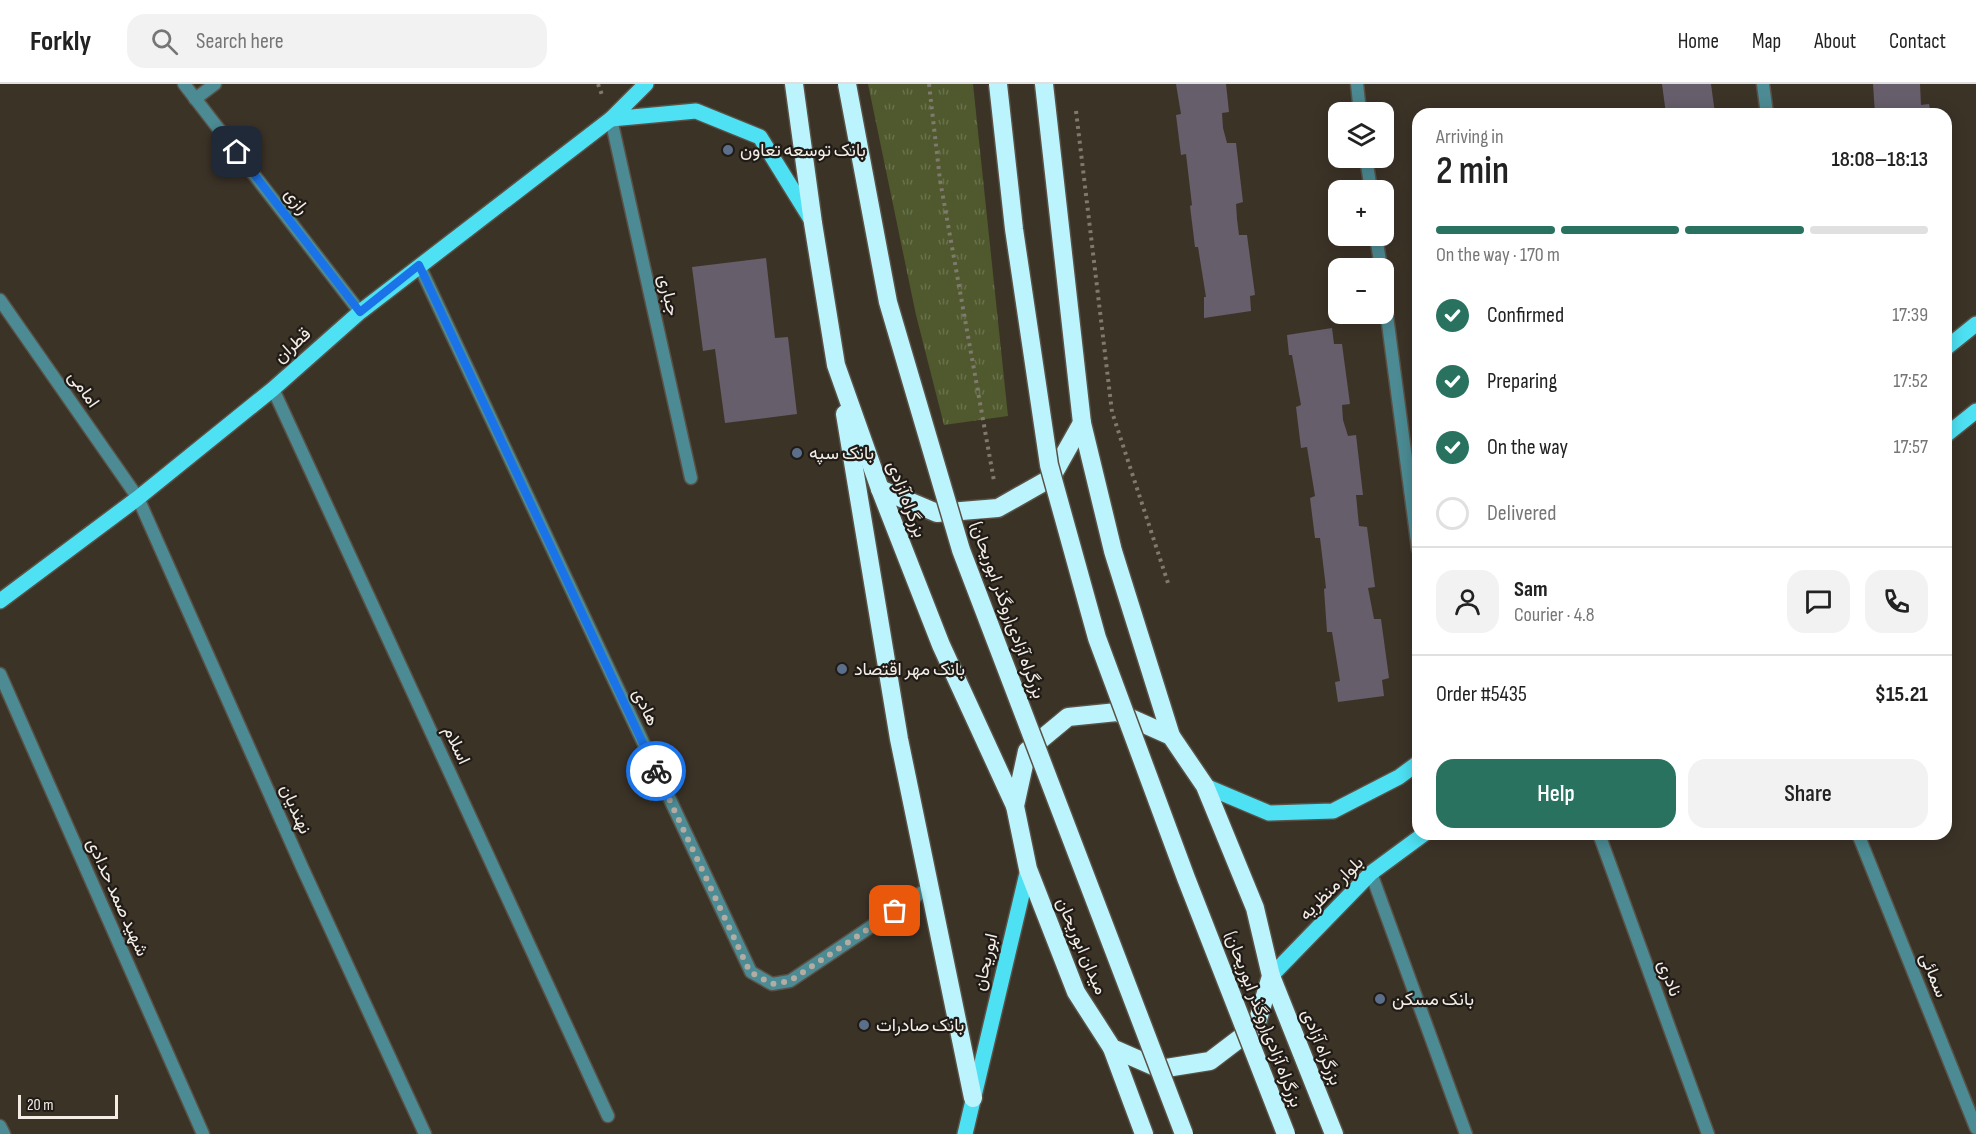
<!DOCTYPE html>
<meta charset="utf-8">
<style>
:root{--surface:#fff;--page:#f2f2f2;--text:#222;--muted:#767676;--line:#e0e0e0;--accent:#29725f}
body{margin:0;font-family:"Sofia Sans Condensed",Vazirmatn,sans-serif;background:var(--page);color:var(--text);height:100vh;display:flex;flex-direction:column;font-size:22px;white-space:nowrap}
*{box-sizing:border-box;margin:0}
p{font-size:20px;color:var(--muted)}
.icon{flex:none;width:33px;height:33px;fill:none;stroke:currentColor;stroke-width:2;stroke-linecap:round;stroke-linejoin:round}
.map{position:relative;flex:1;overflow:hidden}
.side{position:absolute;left:1412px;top:24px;width:540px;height:732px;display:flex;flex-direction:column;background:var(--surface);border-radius:18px;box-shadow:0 3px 15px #0003}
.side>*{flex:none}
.tools{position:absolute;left:1328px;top:18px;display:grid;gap:12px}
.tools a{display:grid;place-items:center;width:66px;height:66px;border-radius:12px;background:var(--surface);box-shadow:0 3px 15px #0003;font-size:30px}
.scale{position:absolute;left:18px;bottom:15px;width:100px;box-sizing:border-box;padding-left:6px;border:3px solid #f3ede6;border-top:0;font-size:16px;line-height:21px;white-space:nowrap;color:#f3ede6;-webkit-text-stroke:4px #201b16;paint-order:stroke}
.pin{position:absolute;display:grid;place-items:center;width:51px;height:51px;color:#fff;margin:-26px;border-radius:12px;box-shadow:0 3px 9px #0006}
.courier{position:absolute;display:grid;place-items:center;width:60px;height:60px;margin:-30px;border:4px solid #1a73e8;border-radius:50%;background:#fff;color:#222;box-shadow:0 2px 8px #0007}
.overview em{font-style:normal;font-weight:600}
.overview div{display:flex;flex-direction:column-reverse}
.overview{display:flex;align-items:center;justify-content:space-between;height:102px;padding:0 24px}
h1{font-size:39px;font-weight:600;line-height:45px}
.bar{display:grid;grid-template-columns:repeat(4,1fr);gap:9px 6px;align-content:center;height:72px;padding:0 24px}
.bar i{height:8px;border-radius:4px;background:var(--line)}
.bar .selected{background:var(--accent)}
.bar p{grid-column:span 4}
.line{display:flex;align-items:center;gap:15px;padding:0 24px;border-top:2px solid var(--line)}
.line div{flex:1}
.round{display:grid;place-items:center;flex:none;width:63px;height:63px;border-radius:18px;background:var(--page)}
ol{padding:0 24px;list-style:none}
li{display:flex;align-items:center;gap:18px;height:66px}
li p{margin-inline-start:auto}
li .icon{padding:6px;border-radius:50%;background:var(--accent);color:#fff;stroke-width:4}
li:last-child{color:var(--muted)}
li i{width:33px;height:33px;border:3px solid var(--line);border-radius:50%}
.button{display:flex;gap:12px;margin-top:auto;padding:12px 24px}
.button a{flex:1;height:69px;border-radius:18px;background:var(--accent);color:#fff;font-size:24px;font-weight:600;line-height:69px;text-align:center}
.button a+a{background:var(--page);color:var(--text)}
header{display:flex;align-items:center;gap:36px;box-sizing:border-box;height:84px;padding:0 30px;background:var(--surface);border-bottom:2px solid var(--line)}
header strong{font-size:28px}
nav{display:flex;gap:33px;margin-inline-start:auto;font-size:21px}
.search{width:420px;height:54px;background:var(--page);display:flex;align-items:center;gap:15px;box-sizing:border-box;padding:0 21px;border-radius:18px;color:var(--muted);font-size:22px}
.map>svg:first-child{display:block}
</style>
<header>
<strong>Forkly</strong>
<div class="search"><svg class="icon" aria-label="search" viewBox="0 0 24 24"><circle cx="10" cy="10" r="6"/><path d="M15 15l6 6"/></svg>Search here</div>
<nav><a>Home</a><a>Map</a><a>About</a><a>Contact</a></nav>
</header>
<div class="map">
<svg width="1976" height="1050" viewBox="0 0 1976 1050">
<defs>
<pattern id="grass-tufts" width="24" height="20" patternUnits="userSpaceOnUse" patternTransform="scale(1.5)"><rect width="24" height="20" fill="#4f592d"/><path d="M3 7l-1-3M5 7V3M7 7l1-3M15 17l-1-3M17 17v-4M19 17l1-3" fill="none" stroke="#69714b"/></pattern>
</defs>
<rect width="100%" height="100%" fill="#3c3327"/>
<polygon fill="url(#grass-tufts)" points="868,0 973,0 1008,332 944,341 916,231"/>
<g fill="#665e6b">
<polygon points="1176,0 1226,0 1229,28 1222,29 1223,44 1227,59 1236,59 1243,118 1236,120 1237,135 1239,151 1247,151 1255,211 1250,212 1251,227 1204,234 1204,213 1206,213 1198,163 1195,163 1190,122 1192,121 1186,70 1181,71 1176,31 1181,30"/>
<polygon points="1662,0 1711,0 1715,30 1666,30"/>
<polygon points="1873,0 1920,0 1921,21 1929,20 1931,30 1875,30"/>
<polygon points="766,174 775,254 788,253 797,330 725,339 715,265 703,267 692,183"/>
<polygon points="1332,244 1334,260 1342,260 1350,320 1342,321 1343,336 1348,352 1356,351 1363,411 1356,411 1359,442 1367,443 1375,503 1368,504 1374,535 1381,535 1389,594 1382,596 1384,612 1338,618 1335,598 1340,597 1332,548 1327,548 1324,505 1326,504 1320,454 1315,454 1310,414 1315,412 1307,363 1301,364 1296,323 1301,321 1292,271 1289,271 1287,251"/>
</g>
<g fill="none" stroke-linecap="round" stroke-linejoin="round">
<defs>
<g id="street">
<polyline points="184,0 360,228"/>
<polyline points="1357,0 1360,28"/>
<polyline points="1763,0 1767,30"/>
<polyline points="195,15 215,0"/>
<polyline points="611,35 691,394"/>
<polyline points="1366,74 1371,106"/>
<polyline points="1376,152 1381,184"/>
<polyline points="419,181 751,888 772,900 790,897 930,803"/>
<polyline points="1383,202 1418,465"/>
<polyline points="0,216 138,414 302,783 425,1050"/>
<polyline points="273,305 608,1032"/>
<polyline points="0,590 203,1050"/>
<polyline points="1599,750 1708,1050"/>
<polyline points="1858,750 1976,1044"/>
<polyline points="1371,789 1466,1050"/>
<polyline points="0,1042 4,1050"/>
</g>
<g id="primary">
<polyline points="646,0 611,35 696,27 760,53 812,137"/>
<polyline points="1946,264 1976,240"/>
<polyline points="1946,351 1976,327"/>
<polyline points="0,517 138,414 273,305 360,228 611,35"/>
<polyline points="1205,702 1269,729 1333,727 1399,693 1418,679"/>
<polyline points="1271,892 1371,789 1424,750"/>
<polyline points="965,1050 1028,785"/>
</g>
<g id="highway">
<polyline points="794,0 813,139 836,281 880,405 941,561 1015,722"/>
<polyline points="1044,0 1082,339 1113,467 1171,652"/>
<polyline points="845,330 899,655 973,1014"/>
<polyline points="880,405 937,429 998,424 1051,394 1082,339"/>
<polygon points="1117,628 1171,652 1205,702 1255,824 1271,892 1256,942 1210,977 1160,985 1112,964 1076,908 1028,785 1015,722 1027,667 1068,633"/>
<polyline points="1271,892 1334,1050"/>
<polyline points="1112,964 1144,1050"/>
</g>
</defs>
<use href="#street" stroke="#595146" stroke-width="15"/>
<use href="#primary" stroke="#595146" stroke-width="18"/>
<use href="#highway" stroke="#595146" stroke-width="21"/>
<g stroke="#80796e" stroke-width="4" stroke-dasharray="3 4.5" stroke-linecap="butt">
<polyline points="598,0 602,11"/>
<polyline points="929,0 940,96 994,397"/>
<polyline points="1076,27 1112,328 1168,499"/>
</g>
<use href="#street" stroke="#4c8b94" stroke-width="12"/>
<use href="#primary" stroke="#4de1f3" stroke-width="15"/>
<use href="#highway" stroke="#bbf4fc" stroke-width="18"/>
<defs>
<g id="highway-bridge">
<polyline points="847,0 888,218 961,466 1184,1050"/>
<polyline points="998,0 1014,145 1049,381 1097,554 1186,794 1286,1050"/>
</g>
</defs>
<use href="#highway-bridge" stroke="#595146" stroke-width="21" stroke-linecap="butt"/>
<use href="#highway-bridge" stroke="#bbf4fc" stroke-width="18"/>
</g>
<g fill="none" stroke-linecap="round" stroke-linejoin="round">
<polyline stroke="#b3aca3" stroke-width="6" stroke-dasharray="0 10.8" points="656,687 750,888 772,900 790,897 895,827"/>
<polyline stroke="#1a73e8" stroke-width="8" points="237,68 360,228 419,181 656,687"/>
</g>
<g fill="#5c6f8a" stroke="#201b16" stroke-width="2">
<circle cx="728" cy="66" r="6"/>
<circle cx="797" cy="369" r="6"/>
<circle cx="842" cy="585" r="6"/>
<circle cx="1380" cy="915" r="6"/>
<circle cx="864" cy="941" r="6"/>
</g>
<g text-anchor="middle" stroke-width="4.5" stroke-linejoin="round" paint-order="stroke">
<g font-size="18" fill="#f3ede6" stroke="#201b16" text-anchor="start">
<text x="740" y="72">بانک توسعه تعاون</text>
<text x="809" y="375">بانک سپه</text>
<text x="854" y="591">بانک مهر اقتصاد</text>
<text x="1392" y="921">بانک مسکن</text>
<text x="876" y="947">بانک صادرات</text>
</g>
<g font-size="18" fill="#f3ede6" stroke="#201b16">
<text transform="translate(297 117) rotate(52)" y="6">رازی</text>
<text transform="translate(669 211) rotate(77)" y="6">جباری</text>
<text transform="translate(292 261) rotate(-42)" y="6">قطران</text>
<text transform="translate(84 305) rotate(55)" y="6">امامی</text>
<text transform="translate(907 415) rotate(69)" y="6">بزرگراه آزادی</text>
<text transform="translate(1008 526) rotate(70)" y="6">بزرگراه آزادی(روگذر ابوریحان)</text>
<text transform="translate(646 623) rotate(65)" y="6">هادی</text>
<text transform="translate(457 661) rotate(65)" y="6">اسلام</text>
<text transform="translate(296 725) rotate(66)" y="6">نهندیان</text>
<text transform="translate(1331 804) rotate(-45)" y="6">بلوار منظریه</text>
<text transform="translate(118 813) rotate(66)" y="6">شهید صمد حدادی</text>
<text transform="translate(1082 862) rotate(67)" y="6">میدان ابوریحان</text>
<text transform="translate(985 878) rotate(-77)" y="6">ابوریحان</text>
<text transform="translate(1934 891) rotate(68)" y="6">سمائی</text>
<text transform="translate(1670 894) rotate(70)" y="6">نادری</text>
<text transform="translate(1264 935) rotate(69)" y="6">بزرگراه آزادی(روگذر ابوریحان)</text>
<text transform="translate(1322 963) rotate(68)" y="6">بزرگراه آزادی</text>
</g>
</g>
</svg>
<div class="tools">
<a><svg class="icon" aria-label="layers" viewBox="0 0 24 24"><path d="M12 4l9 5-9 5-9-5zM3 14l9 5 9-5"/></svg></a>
<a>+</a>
<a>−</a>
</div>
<div class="scale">20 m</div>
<div class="pin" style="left:895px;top:827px;background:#ea580c"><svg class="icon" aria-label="bag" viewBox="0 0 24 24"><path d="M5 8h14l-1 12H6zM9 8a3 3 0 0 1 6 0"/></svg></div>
<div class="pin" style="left:237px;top:68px;background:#1f2937"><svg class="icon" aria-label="home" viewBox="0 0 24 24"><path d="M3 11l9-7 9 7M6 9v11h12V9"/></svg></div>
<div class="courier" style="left:656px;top:687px"><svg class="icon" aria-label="bike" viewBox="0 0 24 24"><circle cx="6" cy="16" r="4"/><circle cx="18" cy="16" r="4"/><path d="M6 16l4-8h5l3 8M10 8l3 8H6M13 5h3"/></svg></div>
<section class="side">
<div class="overview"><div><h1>2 min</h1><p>Arriving in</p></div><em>18:08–18:13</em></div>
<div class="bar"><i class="selected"></i><i class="selected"></i><i class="selected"></i><i></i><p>On the way · 170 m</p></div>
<ol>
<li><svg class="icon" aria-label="check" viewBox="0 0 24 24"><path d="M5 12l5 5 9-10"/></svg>Confirmed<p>17:39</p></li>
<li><svg class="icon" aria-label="check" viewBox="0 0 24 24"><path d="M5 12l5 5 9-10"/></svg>Preparing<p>17:52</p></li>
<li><svg class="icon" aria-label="check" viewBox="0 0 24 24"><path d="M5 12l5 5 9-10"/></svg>On the way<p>17:57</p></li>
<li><i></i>Delivered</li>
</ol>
<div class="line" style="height:108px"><a class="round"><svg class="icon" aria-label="person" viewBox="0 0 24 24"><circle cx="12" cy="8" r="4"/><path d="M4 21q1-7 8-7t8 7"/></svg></a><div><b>Sam</b><p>Courier · 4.8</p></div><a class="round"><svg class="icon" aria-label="chat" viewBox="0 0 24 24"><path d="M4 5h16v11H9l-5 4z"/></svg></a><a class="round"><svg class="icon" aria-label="phone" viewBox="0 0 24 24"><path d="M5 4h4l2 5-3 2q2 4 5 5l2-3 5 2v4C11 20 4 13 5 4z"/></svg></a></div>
<div class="line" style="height:78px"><div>Order #5435</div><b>$15.21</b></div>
<div class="button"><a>Help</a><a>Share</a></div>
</section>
</div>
